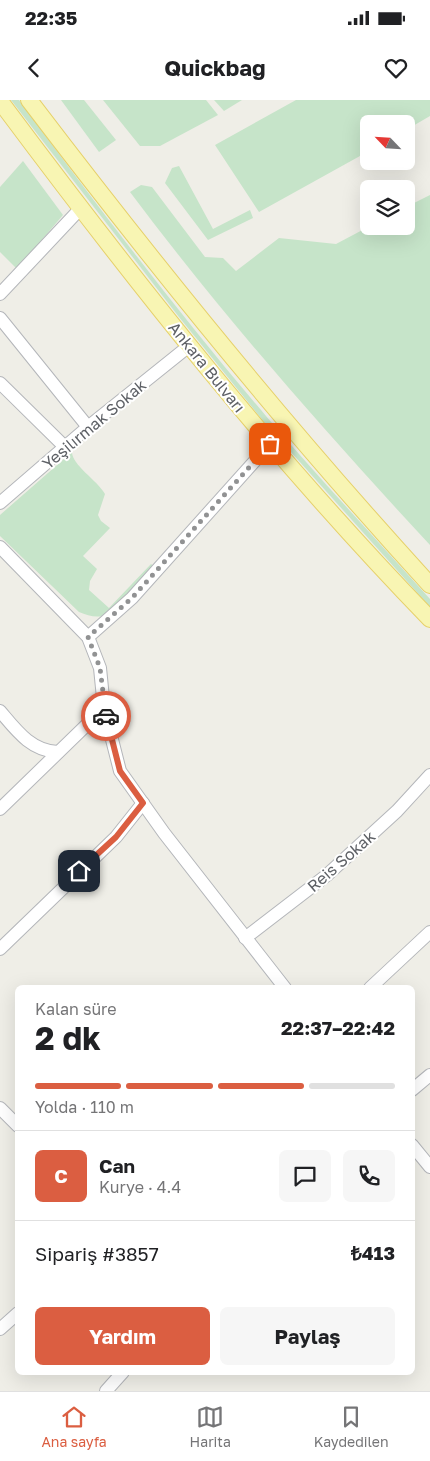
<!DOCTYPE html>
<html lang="tr">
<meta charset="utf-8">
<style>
:root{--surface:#fff;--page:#f6f6f6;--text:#202124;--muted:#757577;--line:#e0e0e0;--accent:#db5e41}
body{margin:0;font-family:"Golos Text",sans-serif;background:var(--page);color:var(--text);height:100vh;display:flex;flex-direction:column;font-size:19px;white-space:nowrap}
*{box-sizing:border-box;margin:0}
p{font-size:16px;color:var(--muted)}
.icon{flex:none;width:28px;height:28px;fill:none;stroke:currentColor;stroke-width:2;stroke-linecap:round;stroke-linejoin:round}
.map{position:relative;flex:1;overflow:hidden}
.panel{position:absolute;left:15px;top:885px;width:400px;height:390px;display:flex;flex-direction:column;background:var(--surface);border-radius:8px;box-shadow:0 5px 20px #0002}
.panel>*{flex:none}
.needle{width:32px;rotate:295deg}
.tools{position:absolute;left:360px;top:15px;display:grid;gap:10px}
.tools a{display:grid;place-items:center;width:55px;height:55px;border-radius:8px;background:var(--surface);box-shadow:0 5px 20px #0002;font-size:25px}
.pin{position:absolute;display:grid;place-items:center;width:42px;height:42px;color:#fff;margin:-21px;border-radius:10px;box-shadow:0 2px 8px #0006}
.courier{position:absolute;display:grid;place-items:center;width:50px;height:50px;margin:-25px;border:4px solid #db5e41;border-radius:50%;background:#fff;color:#222;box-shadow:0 1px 6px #0007}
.overview em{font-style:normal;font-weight:700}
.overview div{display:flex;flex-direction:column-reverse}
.overview{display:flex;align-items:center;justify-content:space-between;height:85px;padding:0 20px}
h1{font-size:32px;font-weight:700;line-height:38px}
.bar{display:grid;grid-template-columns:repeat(4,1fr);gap:8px 5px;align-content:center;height:60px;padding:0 20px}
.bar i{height:6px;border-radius:4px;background:var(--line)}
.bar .current{background:var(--accent)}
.bar p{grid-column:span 4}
.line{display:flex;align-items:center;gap:12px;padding:0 20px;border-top:1px solid var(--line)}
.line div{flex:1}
.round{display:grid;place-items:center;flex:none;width:52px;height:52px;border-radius:8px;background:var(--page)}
.primary-button{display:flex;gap:10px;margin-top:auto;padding:10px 20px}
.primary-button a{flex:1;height:58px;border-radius:8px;background:var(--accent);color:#fff;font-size:20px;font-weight:700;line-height:58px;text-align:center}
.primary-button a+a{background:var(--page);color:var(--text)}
.status{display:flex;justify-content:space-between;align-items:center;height:35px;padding:0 25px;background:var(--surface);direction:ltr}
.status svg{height:14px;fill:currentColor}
header{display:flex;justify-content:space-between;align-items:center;height:65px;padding:0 20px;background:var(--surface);font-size:22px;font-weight:700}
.tabs{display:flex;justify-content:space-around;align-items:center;height:70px;border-top:1px solid var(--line);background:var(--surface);font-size:14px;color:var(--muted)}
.tabs a{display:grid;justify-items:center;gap:2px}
.tabs .current{color:var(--accent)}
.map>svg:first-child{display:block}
</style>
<div class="status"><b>22:35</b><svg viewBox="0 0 49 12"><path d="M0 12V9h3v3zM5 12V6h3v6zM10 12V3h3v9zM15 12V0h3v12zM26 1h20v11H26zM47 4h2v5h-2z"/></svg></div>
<header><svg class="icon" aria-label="back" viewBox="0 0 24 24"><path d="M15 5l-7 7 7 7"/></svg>Quickbag<svg class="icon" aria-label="heart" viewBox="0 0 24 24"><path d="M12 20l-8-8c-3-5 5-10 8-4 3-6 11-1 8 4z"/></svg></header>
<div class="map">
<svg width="430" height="1291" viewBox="0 0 430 1291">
<rect width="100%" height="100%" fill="#efeee7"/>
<g fill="#c6e4c9">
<path d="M11,0H19C98,107 179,214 266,316C319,378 375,438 430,499V507L264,322L179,217Z"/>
<polygon points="61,0 84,0 116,40 99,52"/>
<polygon points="103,0 206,0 218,15 160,46 140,46"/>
<polygon points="214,0 242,0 224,11"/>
<polygon points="296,0 430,0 430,16 406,30 406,24 369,24 369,51 259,112 215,45"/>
<polygon points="23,61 63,115 17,169 0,152 0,87"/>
<polygon points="179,66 213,129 250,110 253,118 208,140 165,83 172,68"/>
<path d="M141,85L152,87L205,157L223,158L236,171L279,138L336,144L370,126H406V107L430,95V445C325,332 223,216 130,92Z"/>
<path d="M72,352C72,365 97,380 105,394L98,415L101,421L110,428L83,456L97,469L90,481L89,490L109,508L151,464L155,467L109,514C98,519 89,516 79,512L0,436V415Z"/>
</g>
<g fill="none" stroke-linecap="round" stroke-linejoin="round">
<defs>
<g id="minor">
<polyline points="0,194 80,109"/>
<polyline points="0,218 88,327"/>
<polyline points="0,283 65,347"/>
<polyline points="0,403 88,327 189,246"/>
<polyline points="0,447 88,537 100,568 104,608 120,671 164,733 285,888"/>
<polyline points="88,537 132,498 270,344"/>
<path d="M0,611C16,630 31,651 58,652"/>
<polyline points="0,709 104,608"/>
<polyline points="245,838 327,775 397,711 430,675"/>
<polyline points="0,849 116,737 143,703"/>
<polyline points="370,888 430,832"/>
<polyline points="412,990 430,975"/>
<polyline points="0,1008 18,1026"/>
<polyline points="412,1045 430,1067"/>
<polyline points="0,1229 18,1213"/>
<polyline points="106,1291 123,1272"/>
</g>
<g id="major">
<path d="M29,0C156,167 288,330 430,485"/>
<path d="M0,1C134,181 274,358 430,519"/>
</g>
</defs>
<use href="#minor" stroke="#b4b6ba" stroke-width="14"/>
<use href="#major" stroke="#e6d069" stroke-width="18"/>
<use href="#minor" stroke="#fff" stroke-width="12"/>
<use href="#major" stroke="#f8f5b3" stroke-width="16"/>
</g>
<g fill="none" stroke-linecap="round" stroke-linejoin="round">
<polyline stroke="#919293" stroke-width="5" stroke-dasharray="0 9" points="106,616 100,568 88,537 132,498 270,344"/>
<polyline stroke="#db5e41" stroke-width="6" points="79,771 116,737 143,703 120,671 106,616"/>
</g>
<g text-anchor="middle" stroke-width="4" stroke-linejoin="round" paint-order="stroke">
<g font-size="16" fill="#5e6166" stroke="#fff">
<text transform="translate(207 267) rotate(51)" y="6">Ankara Bulvarı</text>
<text transform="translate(94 324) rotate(-40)" y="6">Yeşilırmak Sokak</text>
<text transform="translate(341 761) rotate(-41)" y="6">Reis Sokak</text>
</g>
</g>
</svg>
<div class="tools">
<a><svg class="needle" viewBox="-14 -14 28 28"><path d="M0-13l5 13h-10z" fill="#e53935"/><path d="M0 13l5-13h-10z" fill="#757577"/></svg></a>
<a><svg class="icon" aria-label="layers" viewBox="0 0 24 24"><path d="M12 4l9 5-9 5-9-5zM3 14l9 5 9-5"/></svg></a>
</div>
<div class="pin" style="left:270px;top:344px;background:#ea580c"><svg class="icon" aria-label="bag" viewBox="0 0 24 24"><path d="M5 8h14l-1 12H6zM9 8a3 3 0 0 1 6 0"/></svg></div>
<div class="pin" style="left:79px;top:771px;background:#1f2937"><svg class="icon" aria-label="home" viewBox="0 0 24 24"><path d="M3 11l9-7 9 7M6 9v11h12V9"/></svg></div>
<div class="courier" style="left:106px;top:616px"><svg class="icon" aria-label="car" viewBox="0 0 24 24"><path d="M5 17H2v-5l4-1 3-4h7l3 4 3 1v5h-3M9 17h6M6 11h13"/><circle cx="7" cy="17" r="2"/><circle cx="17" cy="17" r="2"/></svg></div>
<section class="panel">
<div class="overview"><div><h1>2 dk</h1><p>Kalan süre</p></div><em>22:37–22:42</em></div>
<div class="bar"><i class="current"></i><i class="current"></i><i class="current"></i><i></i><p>Yolda · 110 m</p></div>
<div class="line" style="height:90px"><b class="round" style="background:var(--accent);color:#fff">C</b><div><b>Can</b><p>Kurye · 4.4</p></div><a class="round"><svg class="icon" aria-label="chat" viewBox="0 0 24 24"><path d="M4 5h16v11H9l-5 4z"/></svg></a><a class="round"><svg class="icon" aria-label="phone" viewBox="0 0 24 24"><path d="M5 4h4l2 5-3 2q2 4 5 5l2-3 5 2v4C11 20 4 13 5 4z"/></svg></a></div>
<div class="line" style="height:65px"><div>Sipariş #3857</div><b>₺413</b></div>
<div class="primary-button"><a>Yardım</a><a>Paylaş</a></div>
</section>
</div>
<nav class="tabs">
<a class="current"><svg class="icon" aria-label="home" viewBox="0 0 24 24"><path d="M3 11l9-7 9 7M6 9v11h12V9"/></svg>Ana sayfa</a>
<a><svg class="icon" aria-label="map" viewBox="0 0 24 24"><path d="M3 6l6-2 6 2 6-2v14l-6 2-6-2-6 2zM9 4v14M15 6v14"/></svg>Harita</a>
<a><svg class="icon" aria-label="saved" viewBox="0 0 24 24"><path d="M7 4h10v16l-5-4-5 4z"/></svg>Kaydedilen</a>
</nav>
